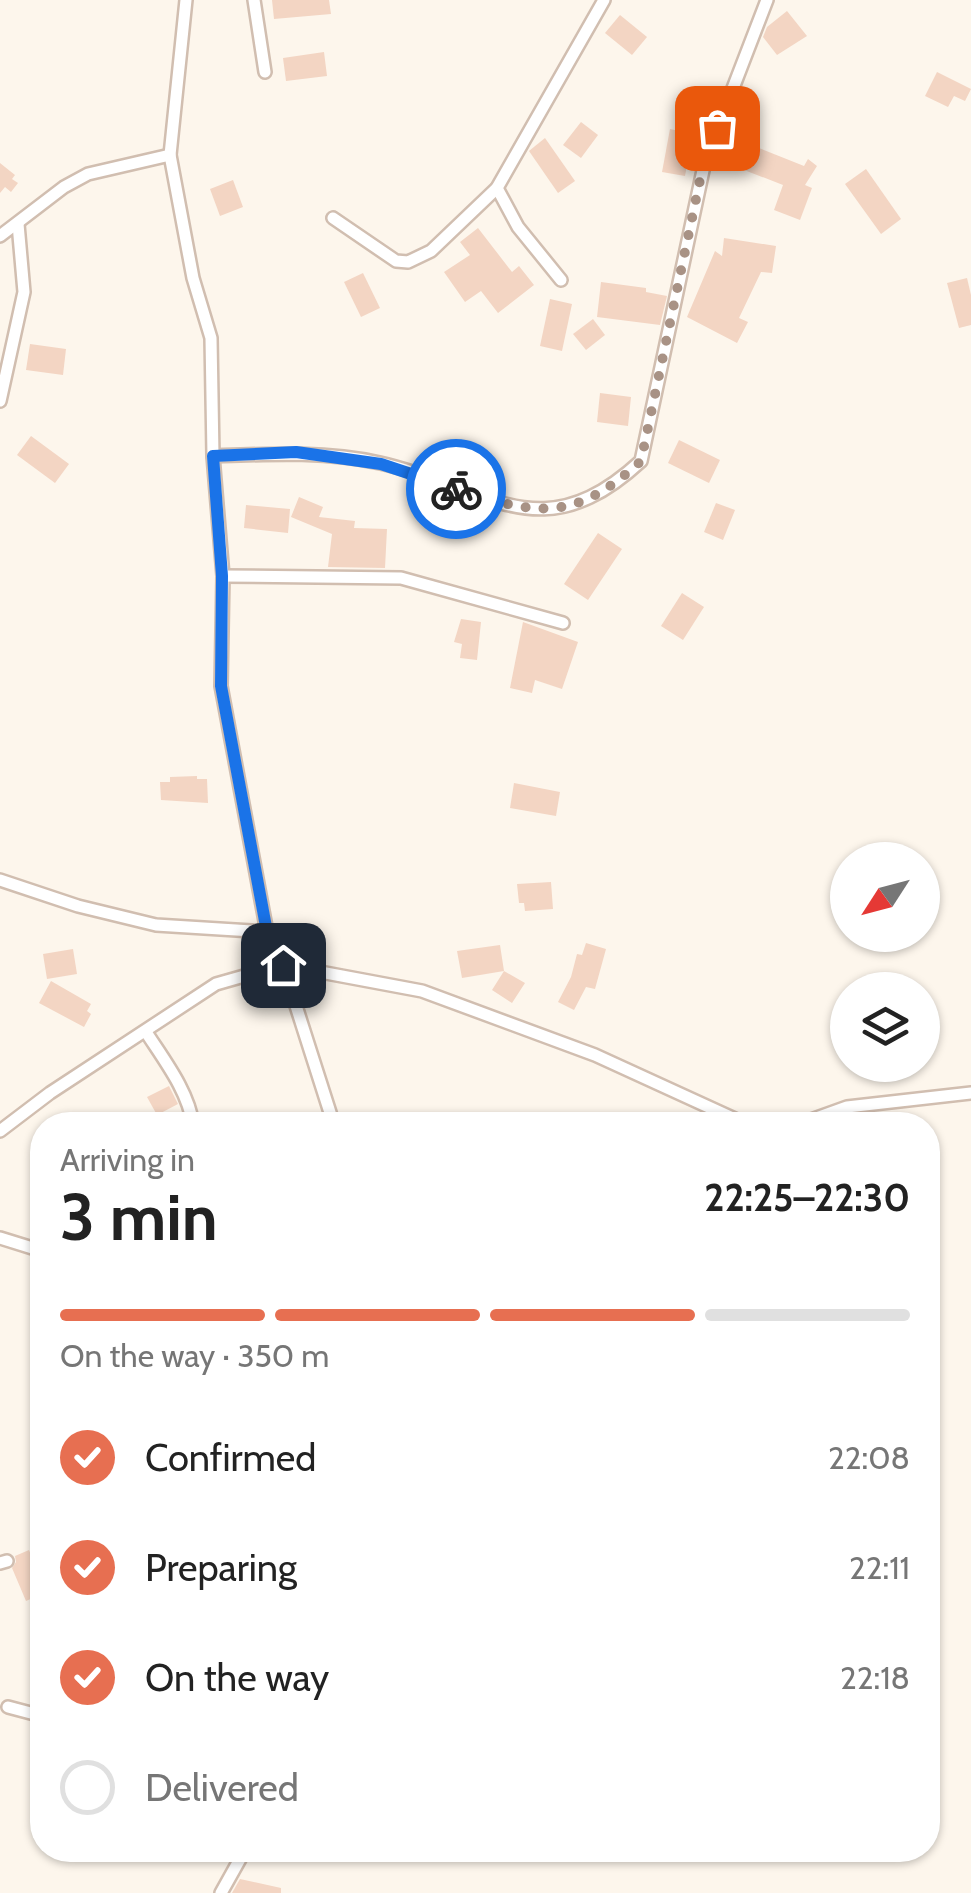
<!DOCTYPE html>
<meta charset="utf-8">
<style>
:root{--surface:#fff;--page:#f6f6f6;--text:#222;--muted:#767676;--line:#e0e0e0;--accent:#e76f51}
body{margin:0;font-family:Cabin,sans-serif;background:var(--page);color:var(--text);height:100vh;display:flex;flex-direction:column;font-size:38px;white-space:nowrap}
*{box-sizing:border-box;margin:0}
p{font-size:32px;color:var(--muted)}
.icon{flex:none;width:55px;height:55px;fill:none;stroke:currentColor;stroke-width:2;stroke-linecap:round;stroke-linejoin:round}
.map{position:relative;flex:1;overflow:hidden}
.drawer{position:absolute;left:30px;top:1112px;width:910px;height:750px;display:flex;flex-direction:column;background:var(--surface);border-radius:40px;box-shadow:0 2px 8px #0004}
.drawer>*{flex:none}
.needle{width:65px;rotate:234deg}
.controls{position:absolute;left:830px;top:842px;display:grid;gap:20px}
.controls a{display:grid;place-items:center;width:110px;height:110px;border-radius:50%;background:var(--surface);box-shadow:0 2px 8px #0004;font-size:50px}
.pin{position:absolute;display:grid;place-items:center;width:85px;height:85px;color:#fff;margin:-42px;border-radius:20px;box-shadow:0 5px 15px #0006}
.courier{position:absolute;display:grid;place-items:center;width:100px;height:100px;margin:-50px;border:8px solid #1a73e8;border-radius:50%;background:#fff;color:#222;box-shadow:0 2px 12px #0007}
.summary em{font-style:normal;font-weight:700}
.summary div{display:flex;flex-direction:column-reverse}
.summary{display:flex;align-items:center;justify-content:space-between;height:170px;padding:0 30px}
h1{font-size:65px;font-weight:700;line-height:75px}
.bar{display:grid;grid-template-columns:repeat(4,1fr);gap:15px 10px;align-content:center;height:120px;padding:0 30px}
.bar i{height:12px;border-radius:8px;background:var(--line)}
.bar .on{background:var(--accent)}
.bar p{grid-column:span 4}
ol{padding:0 30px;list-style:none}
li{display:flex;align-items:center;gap:30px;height:110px}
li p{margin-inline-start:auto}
li .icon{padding:10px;border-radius:50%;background:var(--accent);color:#fff;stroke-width:4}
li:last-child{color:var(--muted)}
li i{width:55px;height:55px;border:5px solid var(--line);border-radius:50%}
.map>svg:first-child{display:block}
</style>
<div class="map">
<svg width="971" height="1893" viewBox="0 0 971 1893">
<rect width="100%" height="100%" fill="#fdf6ec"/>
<g fill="#f3d5c3">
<polygon points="272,0 329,0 331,14 274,19"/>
<polygon points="787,11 807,36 777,55 763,37 767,27"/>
<polygon points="620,15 647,37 632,55 605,33"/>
<polygon points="324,52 327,76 286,81 283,58"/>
<polygon points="937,72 971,89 965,101 954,96 948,107 925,96"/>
<polygon points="581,122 598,135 581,158 563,145"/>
<polygon points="670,129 693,134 685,176 662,172"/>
<polygon points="731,137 804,166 808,159 817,166 805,185 812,188 800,220 774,210 783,185 721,161"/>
<polygon points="545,138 575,181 558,193 529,151"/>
<polygon points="0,163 15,175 12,179 18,183 11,192 5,187 0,193"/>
<polygon points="866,169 901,219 881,234 845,184"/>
<polygon points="233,180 243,207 220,216 210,189"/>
<polygon points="478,228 512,272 519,266 534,285 498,313 481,291 465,302 444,272 470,255 460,242"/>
<polygon points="724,238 776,246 772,273 761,272 739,318 748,322 737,343 687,317 715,251 722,256"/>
<polygon points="363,273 380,308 361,317 344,282"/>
<polygon points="967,278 971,295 971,325 959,328 947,283"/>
<polygon points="601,282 646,288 646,292 667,296 660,325 597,317"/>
<polygon points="550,299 572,304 562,351 540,346"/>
<polygon points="593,319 605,335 586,350 573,334"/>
<polygon points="30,344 66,349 63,375 26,370"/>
<polygon points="600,393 631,397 628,426 597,422"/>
<polygon points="31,436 69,464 55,483 17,455"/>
<polygon points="679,440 720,460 709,483 668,463"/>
<polygon points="299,497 323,507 319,517 355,521 354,528 387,529 385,568 328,567 332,534 291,517"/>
<polygon points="716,503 735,510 723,540 704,532"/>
<polygon points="246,505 290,509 288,533 244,528"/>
<polygon points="598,533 622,549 588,600 564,584"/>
<polygon points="682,593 704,607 683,640 661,626"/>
<polygon points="461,619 481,622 477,660 460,658 462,644 454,642"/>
<polygon points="523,622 578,642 562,689 535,680 532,693 510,688"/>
<polygon points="197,776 197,779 207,779 208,803 161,800 160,782 170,782 170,777"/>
<polygon points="514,783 560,792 556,816 510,808"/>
<polygon points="551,882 553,909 525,911 524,903 519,903 517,884"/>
<polygon points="586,943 606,949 595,989 586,987 574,1010 558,1002 571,977 577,954 582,955"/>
<polygon points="500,945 504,971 525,983 512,1003 492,990 504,971 462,978 457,951"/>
<polygon points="73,949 77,974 47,979 43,954"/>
<polygon points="51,981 91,1004 87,1011 91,1014 84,1027 39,1003"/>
<polygon points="169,1086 178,1104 157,1115 147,1097"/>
<polygon points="29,1550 42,1583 42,1594 26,1601 12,1568 16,1562 15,1556"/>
<polygon points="240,1879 281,1888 281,1893 232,1893"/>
</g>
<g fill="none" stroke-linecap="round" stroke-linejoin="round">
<defs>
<g id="minor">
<polyline points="186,0 170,155 193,278 211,338 213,456 223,576 221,686 267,932 283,965 334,1125"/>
<polyline points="254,0 265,72"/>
<polyline points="497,188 518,227 561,280"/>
<polyline points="333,218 396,261 408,262 431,251 497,188 604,0"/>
<polyline points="0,236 64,187 88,174 170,155"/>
<polyline points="0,401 24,292 18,224"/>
<path d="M213,456C269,454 325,451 380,463C488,487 540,554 641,461L705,161L767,0"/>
<polyline points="223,576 401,578 563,623"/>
<polyline points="0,880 78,906 156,925 267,932"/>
<path d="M146,1032C164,1060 189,1092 193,1125"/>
<polyline points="797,1125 847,1107 971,1093"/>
<polyline points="0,1131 50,1093 216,984 283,965 422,991 595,1055 748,1125"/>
<polyline points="0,1238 42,1251"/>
<polyline points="0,1563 7,1561"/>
<polyline points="8,1707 42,1716"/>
<polyline points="221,1893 245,1850"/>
</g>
</defs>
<use href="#minor" stroke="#d1beb0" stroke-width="16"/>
<use href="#minor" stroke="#fff" stroke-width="11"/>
</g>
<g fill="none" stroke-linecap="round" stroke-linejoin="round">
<path stroke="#a89285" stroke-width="10" stroke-dasharray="0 18" d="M456,489C538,516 574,522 641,461L704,161L717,128"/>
<polyline stroke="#1a73e8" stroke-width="12" points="283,965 267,932 221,686 222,576 213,456 296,452 381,464 456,489"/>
</g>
</svg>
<div class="controls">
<a><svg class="needle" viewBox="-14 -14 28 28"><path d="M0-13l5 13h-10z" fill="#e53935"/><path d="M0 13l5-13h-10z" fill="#767676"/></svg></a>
<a><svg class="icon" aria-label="layers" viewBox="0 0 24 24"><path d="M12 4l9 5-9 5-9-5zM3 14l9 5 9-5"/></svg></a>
</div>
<div class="pin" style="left:717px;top:128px;background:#ea580c"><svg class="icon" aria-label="bag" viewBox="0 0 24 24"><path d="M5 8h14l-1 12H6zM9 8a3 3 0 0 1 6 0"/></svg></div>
<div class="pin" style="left:283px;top:965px;background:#1f2937"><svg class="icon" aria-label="home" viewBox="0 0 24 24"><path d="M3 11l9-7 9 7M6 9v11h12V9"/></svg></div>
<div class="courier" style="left:456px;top:489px"><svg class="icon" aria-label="bike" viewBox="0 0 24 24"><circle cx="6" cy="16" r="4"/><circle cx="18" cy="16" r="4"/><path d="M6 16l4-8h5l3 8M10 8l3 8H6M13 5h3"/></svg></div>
<section class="drawer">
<div class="summary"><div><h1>3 min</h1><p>Arriving in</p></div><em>22:25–22:30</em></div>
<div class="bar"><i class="on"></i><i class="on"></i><i class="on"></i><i></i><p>On the way · 350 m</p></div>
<ol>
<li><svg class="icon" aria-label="check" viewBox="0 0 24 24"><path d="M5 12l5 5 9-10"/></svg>Confirmed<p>22:08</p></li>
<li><svg class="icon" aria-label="check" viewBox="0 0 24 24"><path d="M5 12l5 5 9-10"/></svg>Preparing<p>22:11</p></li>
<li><svg class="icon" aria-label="check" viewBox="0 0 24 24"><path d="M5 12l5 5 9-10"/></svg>On the way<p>22:18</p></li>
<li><i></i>Delivered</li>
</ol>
</section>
</div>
